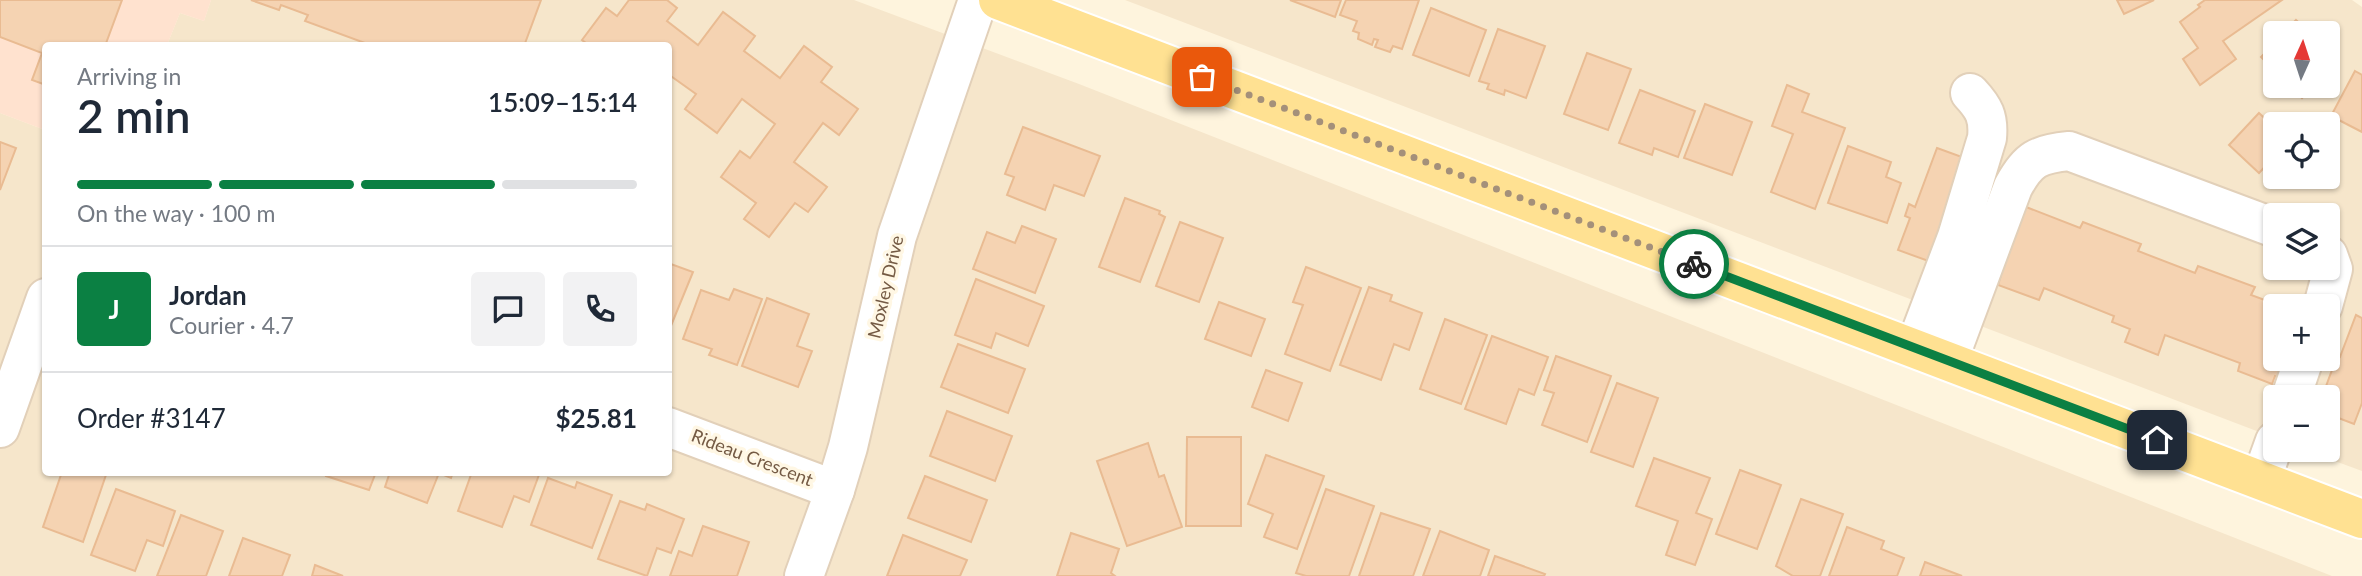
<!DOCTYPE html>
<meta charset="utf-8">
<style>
:root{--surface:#fff;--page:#f2f2f3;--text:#1f2937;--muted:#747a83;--line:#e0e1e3;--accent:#0b8043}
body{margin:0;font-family:Lato,sans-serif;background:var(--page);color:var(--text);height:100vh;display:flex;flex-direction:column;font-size:26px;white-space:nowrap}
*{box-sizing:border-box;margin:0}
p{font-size:23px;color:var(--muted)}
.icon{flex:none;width:38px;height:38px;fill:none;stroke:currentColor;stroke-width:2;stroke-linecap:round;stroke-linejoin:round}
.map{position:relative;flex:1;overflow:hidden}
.details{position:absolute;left:42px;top:42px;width:630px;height:434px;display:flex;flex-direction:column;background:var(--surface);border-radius:7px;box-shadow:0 2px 5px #0004}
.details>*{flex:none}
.needle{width:46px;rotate:3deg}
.fabs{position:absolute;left:2263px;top:21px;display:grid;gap:14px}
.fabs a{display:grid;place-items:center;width:77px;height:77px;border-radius:7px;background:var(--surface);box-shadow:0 2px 5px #0004;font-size:35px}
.pin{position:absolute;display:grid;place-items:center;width:60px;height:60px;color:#fff;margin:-30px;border-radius:14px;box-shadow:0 4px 10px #0006}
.courier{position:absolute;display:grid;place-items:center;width:70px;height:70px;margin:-35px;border:5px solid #0b8043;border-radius:50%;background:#fff;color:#222;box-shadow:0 2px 9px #0007}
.overview em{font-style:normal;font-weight:600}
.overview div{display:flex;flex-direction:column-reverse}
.overview{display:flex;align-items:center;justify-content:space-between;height:119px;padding:0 35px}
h1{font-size:46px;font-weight:600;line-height:52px}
.bar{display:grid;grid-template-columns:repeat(4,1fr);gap:10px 7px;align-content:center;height:84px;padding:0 35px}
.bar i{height:9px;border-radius:5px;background:var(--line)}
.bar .selected{background:var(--accent)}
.bar p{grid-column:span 4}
.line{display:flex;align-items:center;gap:18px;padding:0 35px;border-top:2px solid var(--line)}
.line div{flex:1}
.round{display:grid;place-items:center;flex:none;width:74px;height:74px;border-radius:7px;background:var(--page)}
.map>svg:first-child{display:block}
</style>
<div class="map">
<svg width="2362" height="576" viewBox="0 0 2362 576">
<rect width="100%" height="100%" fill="#fef4dd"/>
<g fill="#f6e6cb" fill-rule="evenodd">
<polygon points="211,0 854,0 1079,84 2332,576 0,576 0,113 45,130 46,472 668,472 668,46 167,45 180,13 204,21"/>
<path d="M1125,0H2352L2362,7V471L2305,450H2328V397H2275V438ZM2275,33H2328V86H2275ZM2275,124H2328V177H2275ZM2275,215H2328V268H2275ZM2275,306H2328V359H2275Z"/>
</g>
<polygon fill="#ffe2cf" points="0,0 211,0 204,21 180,13 167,45 46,46 45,130 0,113"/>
<g fill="#f5d3b2" stroke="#e9bb92" stroke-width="2">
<polygon points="0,0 122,0 105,46 46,46 46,85 32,80 42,53 0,37"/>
<polygon points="251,0 541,0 524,46 373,46 305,21 308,15 281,5 279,10"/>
<polygon points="629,0 667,0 677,8 667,21 698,45 723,12 755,36 744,51 780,78 804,46 832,67 821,82 858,109 839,135 823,123 794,162 827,187 808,212 795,203 769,237 744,219 756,203 721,177 740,151 750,158 775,124 742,99 717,133 685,109 696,94 668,74 668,46 590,46 582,40 606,8 617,16"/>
<polygon points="1290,0 1341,0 1335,17"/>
<polygon points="1346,0 1419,0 1402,49 1393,46 1390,52 1375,47 1378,40 1374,39 1372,45 1358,39 1359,33 1353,31 1357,21 1340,15"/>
<polygon points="2117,0 2154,0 2124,14"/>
<polygon points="2205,0 2282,0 2223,41 2236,59 2200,85 2183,59 2198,48 2180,22 2200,7 2198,5"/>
<polygon points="1431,8 1486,30 1469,76 1413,55"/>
<polygon points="2296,20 2310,33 2284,33"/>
<polygon points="1498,29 1545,46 1526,98 1505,90 1504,95 1487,89 1489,84 1479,81"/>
<polygon points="2275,43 2275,71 2261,57"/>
<polygon points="2328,50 2338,60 2328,72"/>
<polygon points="1587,53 1631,69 1608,130 1564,114"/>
<polygon points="2355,71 2362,75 2362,132 2331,116"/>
<polygon points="1787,85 1809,94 1802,112 1845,128 1815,209 1771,192 1793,134 1772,126"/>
<polygon points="2290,86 2314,86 2302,98"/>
<polygon points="1640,90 1695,111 1678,157 1654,148 1652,155 1619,143"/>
<polygon points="1705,104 1752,122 1732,175 1684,158"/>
<polygon points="2259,113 2275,128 2275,156 2259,173 2229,145"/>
<polygon points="1023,127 1100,156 1084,196 1054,185 1045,210 1007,195 1014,177 1005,174"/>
<polygon points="0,142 16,148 0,190"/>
<polygon points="1848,146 1891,162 1886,177 1901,183 1887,223 1828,203"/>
<polygon points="1937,148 1973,161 1934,263 1898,250 1910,218 1905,216 1909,204 1915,207"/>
<polygon points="1125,198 1160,211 1159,214 1165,217 1140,282 1099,267"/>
<polygon points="2021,205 2080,228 2083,222 2141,244 2138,251 2195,273 2198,266 2255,287 2251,295 2281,306 2275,306 2275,359 2293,359 2285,380 2275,376 2272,384 2238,371 2240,363 2165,335 2158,355 2125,342 2130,329 2112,322 2114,316 2044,288 2039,300 1998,285 2001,275 1995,273"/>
<polygon points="1180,222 1223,238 1199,302 1156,286"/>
<polygon points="1022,226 1056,239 1035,293 973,269 987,232 1015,243"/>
<polygon points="668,263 693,272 668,333"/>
<polygon points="1306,267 1361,288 1330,371 1285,354 1303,305 1293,302"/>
<polygon points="976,279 1044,306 1028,346 996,333 991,348 955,335"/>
<polygon points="1369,287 1392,295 1390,301 1422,313 1409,350 1394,344 1381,380 1340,365"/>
<polygon points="734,289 762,299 737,365 709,355 712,349 683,339 701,290 729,300"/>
<polygon points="767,298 809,314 797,346 812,351 798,387 742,366"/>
<polygon points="1219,302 1265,319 1251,356 1205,339"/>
<polygon points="2356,315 2362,318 2362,403 2354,424 2328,414 2328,397 2322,397 2332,370 2325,367 2329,353 2340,357"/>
<polygon points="1445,319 1487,335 1461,404 1420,389"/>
<polygon points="1492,336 1548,357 1534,395 1519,389 1506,424 1465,409"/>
<polygon points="958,344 1025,369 1008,413 941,387"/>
<polygon points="1556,356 1611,376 1587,442 1542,425 1554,393 1544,390"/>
<polygon points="1266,370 1302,383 1288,421 1252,407"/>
<polygon points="1617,383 1658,398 1633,467 1591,452"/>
<polygon points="947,411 1012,436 995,481 930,456"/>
<polygon points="1187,437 1241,437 1241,526 1186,526"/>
<polygon points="1148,443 1159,477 1164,475 1182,527 1127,546 1097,461"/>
<polygon points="1266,455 1324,476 1297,549 1264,537 1273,514 1248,504"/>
<polygon points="1654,458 1710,478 1696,513 1712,519 1695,565 1666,555 1678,521 1636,506"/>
<polygon points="1740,470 1781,485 1757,549 1716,534"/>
<polygon points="62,472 107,472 83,542 43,527"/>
<polygon points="327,472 376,472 369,490 326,476"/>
<polygon points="390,472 453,472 451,478 439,473 427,503 385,487"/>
<polygon points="472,472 540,472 529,502 514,496 502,527 458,511"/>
<polygon points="925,476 987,500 971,542 908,518"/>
<polygon points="548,478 575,488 577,482 612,495 592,548 531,525"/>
<polygon points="116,489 175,511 163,546 147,540 135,571 91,555"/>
<polygon points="1326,489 1374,506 1349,576 1306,576 1296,573"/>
<polygon points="1801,499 1843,514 1820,576 1793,576 1776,566"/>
<polygon points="620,501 645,510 647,504 684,519 671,553 657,548 647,576 598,559"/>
<polygon points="1381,513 1430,529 1413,576 1359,576"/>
<polygon points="181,515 223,531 206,576 157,576"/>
<polygon points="703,526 749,542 737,576 670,576 679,551 692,556"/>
<polygon points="1847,527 1884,541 1881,549 1904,558 1897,576 1829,576"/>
<polygon points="1440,531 1489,550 1480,576 1423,576"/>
<polygon points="1071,533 1119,549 1111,573 1115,576 1057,576"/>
<polygon points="903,535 967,560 960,576 887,576"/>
<polygon points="243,538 290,555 282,576 229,576"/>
<polygon points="1495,556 1545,574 1544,576 1488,576"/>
<polygon points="1925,562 1962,576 1920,576"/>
<polygon points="315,565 343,576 312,576"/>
</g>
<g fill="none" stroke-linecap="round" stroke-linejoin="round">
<defs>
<g id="minor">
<polyline points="2323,306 2333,269 2328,255"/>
<path d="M1915,348L1957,237L1987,138C1989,117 1984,108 1970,93"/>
<path d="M1948,361L2013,187C2028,159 2038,154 2069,151L2275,228"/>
<polyline points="2291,397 2304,359"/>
<polyline points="668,427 835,490"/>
<polyline points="0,428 46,298"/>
<polyline points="2261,480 2275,441"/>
<polyline points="804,576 835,490 848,447 897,236 978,0"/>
</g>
<polyline id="major" points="998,0 2362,519"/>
</defs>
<use href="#minor" stroke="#e2d0b9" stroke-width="42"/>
<use href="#major" stroke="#fff" stroke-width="42"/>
<use href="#minor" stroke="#fff" stroke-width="38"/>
<use href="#major" stroke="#ffe192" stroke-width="38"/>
</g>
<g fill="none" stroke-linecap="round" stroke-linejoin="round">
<polyline stroke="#a4907a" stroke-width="7" stroke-dasharray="0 12.6" points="1202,77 1694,264"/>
<polyline stroke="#0b8043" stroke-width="9" points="1694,264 2157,440"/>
</g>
<g text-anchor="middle" stroke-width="7" stroke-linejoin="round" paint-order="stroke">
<g font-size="18" fill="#745a44" stroke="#fff7e4">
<text transform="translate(886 287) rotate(-77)" y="6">Moxley Drive</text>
<text transform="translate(752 458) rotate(21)" y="6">Rideau Crescent</text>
</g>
</g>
</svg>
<div class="fabs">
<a><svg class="needle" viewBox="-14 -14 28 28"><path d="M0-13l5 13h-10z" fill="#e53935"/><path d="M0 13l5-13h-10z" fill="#747a83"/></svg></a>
<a><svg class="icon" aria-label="locate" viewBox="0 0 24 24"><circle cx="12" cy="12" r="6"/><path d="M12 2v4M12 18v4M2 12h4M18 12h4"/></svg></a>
<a><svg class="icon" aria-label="layers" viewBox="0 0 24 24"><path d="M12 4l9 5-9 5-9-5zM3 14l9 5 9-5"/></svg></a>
<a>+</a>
<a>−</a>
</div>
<div class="pin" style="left:1202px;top:77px;background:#ea580c"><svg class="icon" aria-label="bag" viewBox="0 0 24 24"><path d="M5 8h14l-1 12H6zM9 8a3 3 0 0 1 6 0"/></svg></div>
<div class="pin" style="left:2157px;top:440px;background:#1f2937"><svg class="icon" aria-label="home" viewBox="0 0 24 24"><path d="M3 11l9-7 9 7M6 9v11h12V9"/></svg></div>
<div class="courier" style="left:1694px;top:264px"><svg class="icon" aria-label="bike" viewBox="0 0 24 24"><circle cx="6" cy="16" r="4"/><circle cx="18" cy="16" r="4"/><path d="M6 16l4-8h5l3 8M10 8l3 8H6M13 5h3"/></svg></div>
<section class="details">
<div class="overview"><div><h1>2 min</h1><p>Arriving in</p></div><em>15:09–15:14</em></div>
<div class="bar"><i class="selected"></i><i class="selected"></i><i class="selected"></i><i></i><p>On the way · 100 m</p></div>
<div class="line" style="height:126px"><b class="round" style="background:var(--accent);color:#fff">J</b><div><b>Jordan</b><p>Courier · 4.7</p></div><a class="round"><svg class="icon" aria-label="chat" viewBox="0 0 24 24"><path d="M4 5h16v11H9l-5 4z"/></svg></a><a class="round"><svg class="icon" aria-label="phone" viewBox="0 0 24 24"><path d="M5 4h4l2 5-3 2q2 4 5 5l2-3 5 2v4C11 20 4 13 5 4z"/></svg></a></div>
<div class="line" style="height:91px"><div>Order #3147</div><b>$25.81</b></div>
</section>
</div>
